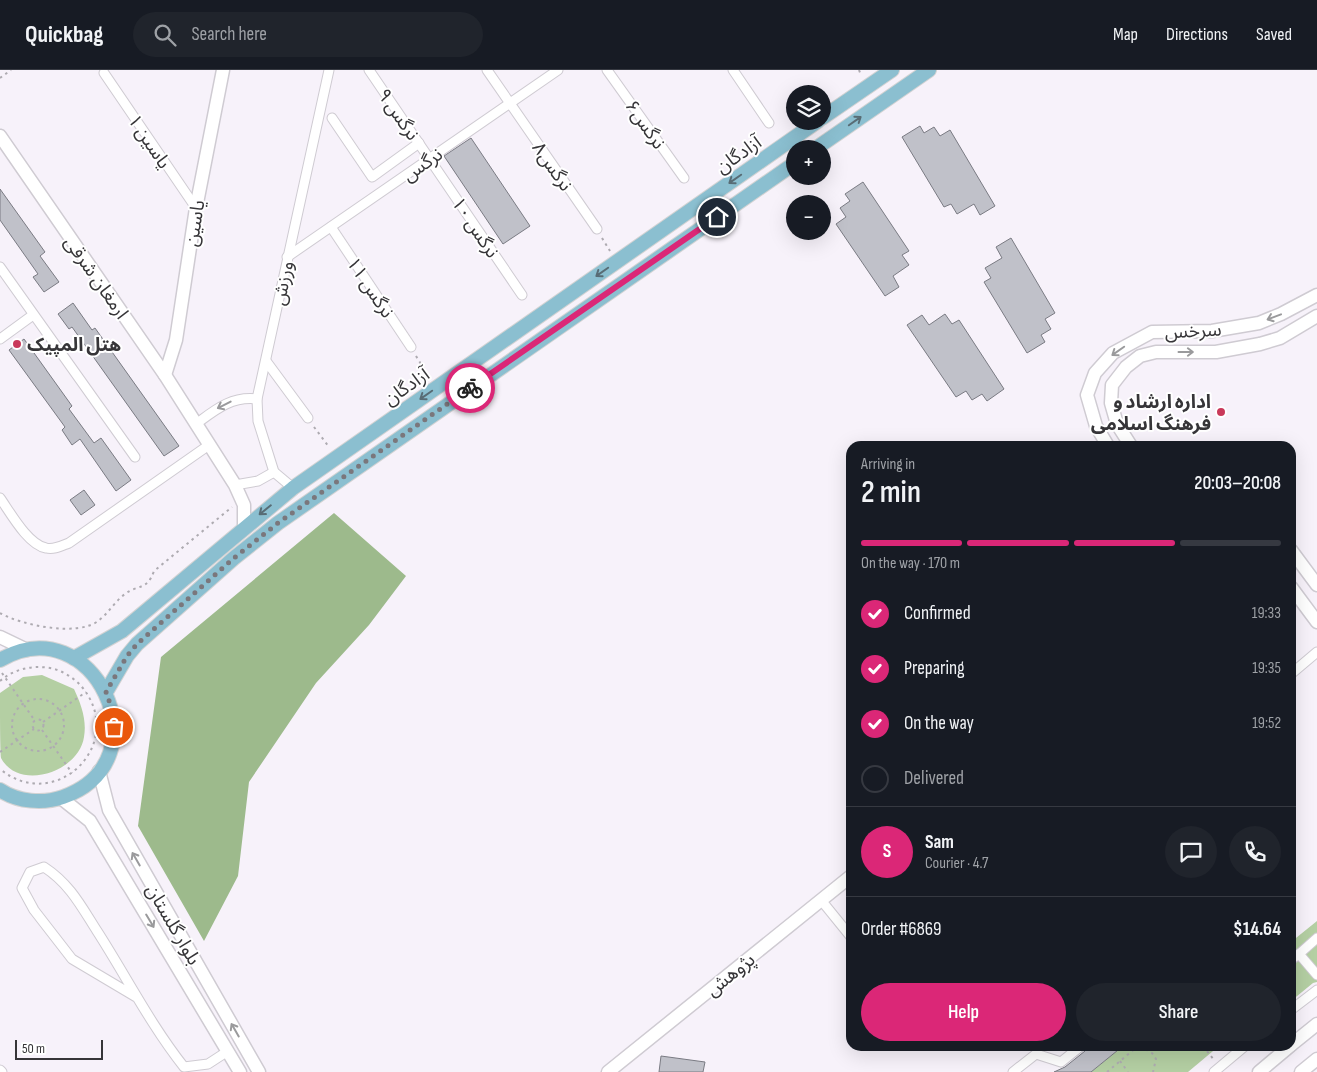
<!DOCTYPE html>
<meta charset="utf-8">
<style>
:root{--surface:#171b24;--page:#20242c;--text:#f1f3f6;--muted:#9ea1a6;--line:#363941;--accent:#db2777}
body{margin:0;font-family:"Sofia Sans Condensed","Noto Sans Arabic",sans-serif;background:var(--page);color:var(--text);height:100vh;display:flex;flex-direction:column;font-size:19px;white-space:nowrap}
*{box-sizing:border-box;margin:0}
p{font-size:16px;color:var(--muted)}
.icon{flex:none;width:28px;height:28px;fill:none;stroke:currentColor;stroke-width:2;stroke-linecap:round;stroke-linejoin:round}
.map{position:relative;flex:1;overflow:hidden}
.panel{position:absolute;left:846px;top:371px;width:450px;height:610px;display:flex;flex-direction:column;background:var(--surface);border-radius:15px;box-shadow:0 5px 20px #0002}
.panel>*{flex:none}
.controls{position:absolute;left:786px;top:15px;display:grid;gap:10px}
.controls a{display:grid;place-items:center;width:45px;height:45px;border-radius:50%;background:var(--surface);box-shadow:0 5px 20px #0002;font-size:25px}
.scale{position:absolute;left:15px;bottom:12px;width:88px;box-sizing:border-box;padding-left:5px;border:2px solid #363538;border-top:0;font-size:14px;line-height:18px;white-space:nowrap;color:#363538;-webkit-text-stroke:4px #fff;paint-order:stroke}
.pin{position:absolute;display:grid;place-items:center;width:42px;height:42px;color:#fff;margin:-21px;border:2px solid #fff;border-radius:50%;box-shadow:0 1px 5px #0007}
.courier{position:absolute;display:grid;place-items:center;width:50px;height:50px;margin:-25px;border:4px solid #db2777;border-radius:50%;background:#fff;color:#222;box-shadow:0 1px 6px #0007}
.summary em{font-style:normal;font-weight:600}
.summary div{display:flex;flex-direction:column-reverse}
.summary{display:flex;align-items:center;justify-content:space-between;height:85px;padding:0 15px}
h1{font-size:32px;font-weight:600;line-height:38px}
.bar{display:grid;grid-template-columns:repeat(4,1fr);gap:8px 5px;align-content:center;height:60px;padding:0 15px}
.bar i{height:6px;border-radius:4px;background:var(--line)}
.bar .current{background:var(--accent)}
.bar p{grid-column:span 4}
.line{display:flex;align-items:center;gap:12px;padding:0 15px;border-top:1px solid var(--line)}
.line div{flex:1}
.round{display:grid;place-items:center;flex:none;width:52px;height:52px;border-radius:26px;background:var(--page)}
ol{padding:0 15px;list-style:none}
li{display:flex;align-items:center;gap:15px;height:55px}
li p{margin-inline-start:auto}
li .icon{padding:5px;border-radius:50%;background:var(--accent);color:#fff;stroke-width:4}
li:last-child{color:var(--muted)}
li i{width:28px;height:28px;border:2px solid var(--line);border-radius:50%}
.button{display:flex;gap:10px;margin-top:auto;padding:10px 15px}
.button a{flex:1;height:58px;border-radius:30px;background:var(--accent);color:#fff;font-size:20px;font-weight:600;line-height:58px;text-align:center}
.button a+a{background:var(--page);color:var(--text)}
header{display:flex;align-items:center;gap:30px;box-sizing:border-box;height:70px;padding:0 25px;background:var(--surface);border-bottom:1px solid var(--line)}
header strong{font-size:24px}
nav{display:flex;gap:28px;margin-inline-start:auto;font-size:18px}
.search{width:350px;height:45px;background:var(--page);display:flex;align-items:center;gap:12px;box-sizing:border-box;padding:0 18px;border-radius:28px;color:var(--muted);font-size:19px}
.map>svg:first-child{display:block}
</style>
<header>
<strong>Quickbag</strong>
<div class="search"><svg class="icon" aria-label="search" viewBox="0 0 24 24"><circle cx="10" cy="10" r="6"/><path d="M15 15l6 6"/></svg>Search here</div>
<nav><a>Map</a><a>Directions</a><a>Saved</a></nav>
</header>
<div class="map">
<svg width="1317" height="1002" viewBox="0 0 1317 1002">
<rect width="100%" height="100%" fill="#f7f2fa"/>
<g fill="#b4cfa3">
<path d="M42,605L74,619C81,634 87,650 84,667C79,702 19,722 1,688C0,679 0,635 0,623L23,607Z"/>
<polygon points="1317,851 1317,912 1313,913 1291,931 1291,872"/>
<polygon points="1123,976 1219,976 1188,1002 1091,1002"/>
</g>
<polygon fill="#9dba8c" points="334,443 406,506 369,555 316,613 249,712 238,806 204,871 138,756 161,587"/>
<g fill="#c0c1c9" stroke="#7a7b83">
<polygon points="920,56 924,63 934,57 940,66 950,60 995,136 980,145 974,134 957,144 951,134 944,137 902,67"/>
<polygon points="471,68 530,156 503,174 444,86"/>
<polygon points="863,112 909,181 902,185 909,195 893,206 899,217 885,226 836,154 846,147 840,138 850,131 845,124"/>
<polygon points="0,119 45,182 40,186 59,212 44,222 33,207 38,204 0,150"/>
<polygon points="1011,168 1055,243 1045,249 1051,259 1041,265 1045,272 1027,283 984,212 991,208 985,198 1002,188 996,177"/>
<polygon points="73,233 92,260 95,258 179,376 164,386 72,257 69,259 58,244"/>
<polygon points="945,244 952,254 959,250 1004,319 987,331 982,324 972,330 966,321 956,327 907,255 922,245 929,255"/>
<polygon points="24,269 72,336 69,339 94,373 101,368 131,410 116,421 80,369 72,375 62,360 65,357 9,280"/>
<polygon points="84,420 95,435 81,445 70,430"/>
<polygon points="1087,976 1123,976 1091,1002 1054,1002 1065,997 1085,981"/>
<polygon points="661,986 705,992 703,1002 659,1002"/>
</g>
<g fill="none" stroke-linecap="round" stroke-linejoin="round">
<defs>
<g id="street">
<polyline points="369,0 522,225"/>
<polyline points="487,0 597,159"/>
<polyline points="607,0 684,108"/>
<polyline points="733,0 769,53"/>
<polyline points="104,3 196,138"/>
<polyline points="332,48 372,107 419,73"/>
<polyline points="331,157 411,277"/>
<polyline points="287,187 558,0"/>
<polyline points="0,197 135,387"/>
<polyline points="0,269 33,245"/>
<polyline points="266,291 308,348"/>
<path d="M196,354C215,340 231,326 257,329"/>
<polyline points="235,415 258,411 274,402"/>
<polyline points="293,418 274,402 258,351 257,329 329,0"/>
<path d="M0,428C10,442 28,475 46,478C54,480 61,476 69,473L209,375"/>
<polyline points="1291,604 1317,582"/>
<polyline points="821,830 851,867"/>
<polyline points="1299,884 1317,868"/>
<polyline points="1291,890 1299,884 1317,905"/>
<path d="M136,927L72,889L34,840L22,818L30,802L44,797C70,814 81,836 97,861C126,906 150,954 184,997L208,994L228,981"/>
<polyline points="1291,940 1317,920"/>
<polyline points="0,1000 2,1002"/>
<polyline points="1013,1002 1036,984 1061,992 1081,976"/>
<polyline points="1214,1002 1245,976"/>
</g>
<g id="secondary">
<polyline points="0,66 165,305 235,415 244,435 244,457"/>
<polyline points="165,305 176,270 196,138 223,0"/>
<polyline points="1108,376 1096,356 1087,325 1095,303 1113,283 1152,262 1212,261 1259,253 1281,244 1317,225"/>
<polyline points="1131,376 1117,354 1111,333 1112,315 1126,297 1140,286 1156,282 1216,282 1260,274 1280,268 1317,246"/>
<polyline points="1291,480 1317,515"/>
<polyline points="1291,517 1317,552"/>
<polyline points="0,567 27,580"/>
<polyline points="99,701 109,740 259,1002"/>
<polyline points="61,728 90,751 240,1002"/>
<polyline points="1291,975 1317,954"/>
<polyline points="608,1002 851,806"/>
<polyline points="1259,1002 1290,976"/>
<polyline points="1301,1002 1317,989"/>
</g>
<g id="primary">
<polyline points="822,48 892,0"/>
<polyline points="815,79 929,0"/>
<polyline points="74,588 122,561 293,418 818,51"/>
<path d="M0,590C93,535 167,690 63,727C43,734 18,732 0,720"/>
<polyline points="106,622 127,586 137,574 234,488 278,453 795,93"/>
</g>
</defs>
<use href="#street" stroke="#cfcbd2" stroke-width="11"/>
<use href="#secondary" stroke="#cfcbd2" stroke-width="15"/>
<use href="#primary" stroke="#d3d3d3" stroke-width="16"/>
<g stroke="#aeabb1" stroke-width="2" stroke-dasharray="2.5 4" stroke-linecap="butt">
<polyline points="859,0 861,5"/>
<polyline points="0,8 11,0"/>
<polyline points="602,168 610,181"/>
<polyline points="416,286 429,307"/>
<polyline points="314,357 329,377"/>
<path d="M0,543C21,555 77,567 98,551C108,544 115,531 125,524C138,514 147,521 154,501L232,437"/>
<polyline points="2,603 35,651"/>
<path d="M0,611C14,599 32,595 50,598C62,600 74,608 82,617C128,673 56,745 0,699"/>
<circle cx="38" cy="655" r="26"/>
<circle cx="38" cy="655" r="5.5"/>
<polyline points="43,652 86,622"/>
<polyline points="42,660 72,703"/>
<polyline points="0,682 34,659"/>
<polyline points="1140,976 1152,983 1156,989 1153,1002"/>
<polyline points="1203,976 1214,990"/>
<polyline points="1120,991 1128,1002"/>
<polyline points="1107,1002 1138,976"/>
</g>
<use href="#street" stroke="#fff" stroke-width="9"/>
<use href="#secondary" stroke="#fff" stroke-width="12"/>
<use href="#primary" stroke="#8bbfd0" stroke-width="14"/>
</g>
<defs><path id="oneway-shaft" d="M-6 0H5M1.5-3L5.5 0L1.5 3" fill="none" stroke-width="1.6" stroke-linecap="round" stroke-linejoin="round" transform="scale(1.25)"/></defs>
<g stroke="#586c75">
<use href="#oneway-shaft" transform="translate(855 51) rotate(-35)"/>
<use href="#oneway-shaft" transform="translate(735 109) rotate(145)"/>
<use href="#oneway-shaft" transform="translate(602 202) rotate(145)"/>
<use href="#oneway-shaft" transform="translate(426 325) rotate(145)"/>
<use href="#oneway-shaft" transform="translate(265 440) rotate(141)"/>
</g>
<g stroke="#9a9a9c">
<use href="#oneway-shaft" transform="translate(1274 247) rotate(159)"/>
<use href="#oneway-shaft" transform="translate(1118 281) rotate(145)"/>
<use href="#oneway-shaft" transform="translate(1186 282)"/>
<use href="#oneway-shaft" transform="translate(224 335) rotate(153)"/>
<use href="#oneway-shaft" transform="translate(136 789) rotate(-120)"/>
<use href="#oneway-shaft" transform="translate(150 851) rotate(59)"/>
<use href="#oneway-shaft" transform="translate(235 960) rotate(-120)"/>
</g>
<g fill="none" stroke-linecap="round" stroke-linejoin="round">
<polyline stroke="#7a777c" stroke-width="5" stroke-dasharray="0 9" points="114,657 114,645 106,622 127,586 137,574 234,488 278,453 470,318"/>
<polyline stroke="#db2777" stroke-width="6" points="470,318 717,147"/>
</g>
<g fill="#c9395a" stroke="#fff" stroke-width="2">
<circle cx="17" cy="274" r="5"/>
<circle cx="1221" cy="342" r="5"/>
</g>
<g text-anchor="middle" stroke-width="4" stroke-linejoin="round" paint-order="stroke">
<g font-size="19" fill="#363538" stroke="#fff">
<text transform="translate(399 44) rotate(55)" y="7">نرگس ۹</text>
<text transform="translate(646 54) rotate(55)" y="7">نرگس۶</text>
<text transform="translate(150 71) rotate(56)" y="7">یاسین ۱</text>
<text transform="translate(738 84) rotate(-35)" y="7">آزادگان</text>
<text transform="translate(422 94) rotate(-35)" y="7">نرگس</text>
<text transform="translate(553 96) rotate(55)" y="7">نرگس۸</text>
<text transform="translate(194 153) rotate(-81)" y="7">یاسین</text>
<text transform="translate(476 157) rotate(56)" y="7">نرگس ۱۰</text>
<text transform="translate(97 207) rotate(55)" y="7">ارمغان شرقی</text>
<text transform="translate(282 213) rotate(-79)" y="7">ورزش</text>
<text transform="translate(371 217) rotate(56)" y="7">نرگس ۱۱</text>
<text transform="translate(1193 260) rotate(-3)" y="7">سرخس</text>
<text transform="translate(406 316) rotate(-35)" y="7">آزادگان</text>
<text transform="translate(174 854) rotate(60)" y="7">بلوار گلستان</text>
<text transform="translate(730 904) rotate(-39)" y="7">پژوهش</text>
</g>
<g font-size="19" font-weight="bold" fill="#363538" stroke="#fff" text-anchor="start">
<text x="27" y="281">هتل المپیک</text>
<text x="1211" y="338" text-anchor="end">اداره ارشاد و<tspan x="1211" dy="22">فرهنگ اسلامی</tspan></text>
</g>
</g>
</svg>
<div class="controls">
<a><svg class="icon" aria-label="layers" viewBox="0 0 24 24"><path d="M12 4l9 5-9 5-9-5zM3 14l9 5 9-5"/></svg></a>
<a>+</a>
<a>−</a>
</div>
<div class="scale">50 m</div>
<div class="pin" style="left:114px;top:657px;background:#ea580c"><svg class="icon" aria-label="bag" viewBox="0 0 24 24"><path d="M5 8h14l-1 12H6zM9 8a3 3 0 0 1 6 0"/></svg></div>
<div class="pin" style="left:717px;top:147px;background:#1f2937"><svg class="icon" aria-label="home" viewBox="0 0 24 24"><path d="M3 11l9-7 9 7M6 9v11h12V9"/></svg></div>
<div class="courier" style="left:470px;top:318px"><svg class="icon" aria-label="bike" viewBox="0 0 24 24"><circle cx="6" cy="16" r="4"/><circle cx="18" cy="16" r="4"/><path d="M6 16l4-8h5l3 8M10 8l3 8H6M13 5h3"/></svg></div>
<section class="panel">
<div class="summary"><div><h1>2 min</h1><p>Arriving in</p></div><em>20:03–20:08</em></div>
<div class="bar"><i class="current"></i><i class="current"></i><i class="current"></i><i></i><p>On the way · 170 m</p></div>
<ol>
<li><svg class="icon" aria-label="check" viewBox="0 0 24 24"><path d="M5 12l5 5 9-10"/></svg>Confirmed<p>19:33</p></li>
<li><svg class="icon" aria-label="check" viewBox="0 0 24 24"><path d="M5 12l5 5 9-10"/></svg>Preparing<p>19:35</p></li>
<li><svg class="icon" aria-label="check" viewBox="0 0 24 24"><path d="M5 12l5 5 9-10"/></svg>On the way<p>19:52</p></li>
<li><i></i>Delivered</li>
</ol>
<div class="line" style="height:90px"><b class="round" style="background:var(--accent);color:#fff">S</b><div><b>Sam</b><p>Courier · 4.7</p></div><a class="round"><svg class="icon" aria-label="chat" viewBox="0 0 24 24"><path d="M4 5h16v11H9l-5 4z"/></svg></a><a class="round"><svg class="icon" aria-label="phone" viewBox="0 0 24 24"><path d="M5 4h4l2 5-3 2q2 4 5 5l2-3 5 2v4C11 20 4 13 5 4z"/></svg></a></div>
<div class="line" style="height:65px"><div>Order #6869</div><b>$14.64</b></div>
<div class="button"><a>Help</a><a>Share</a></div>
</section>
</div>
